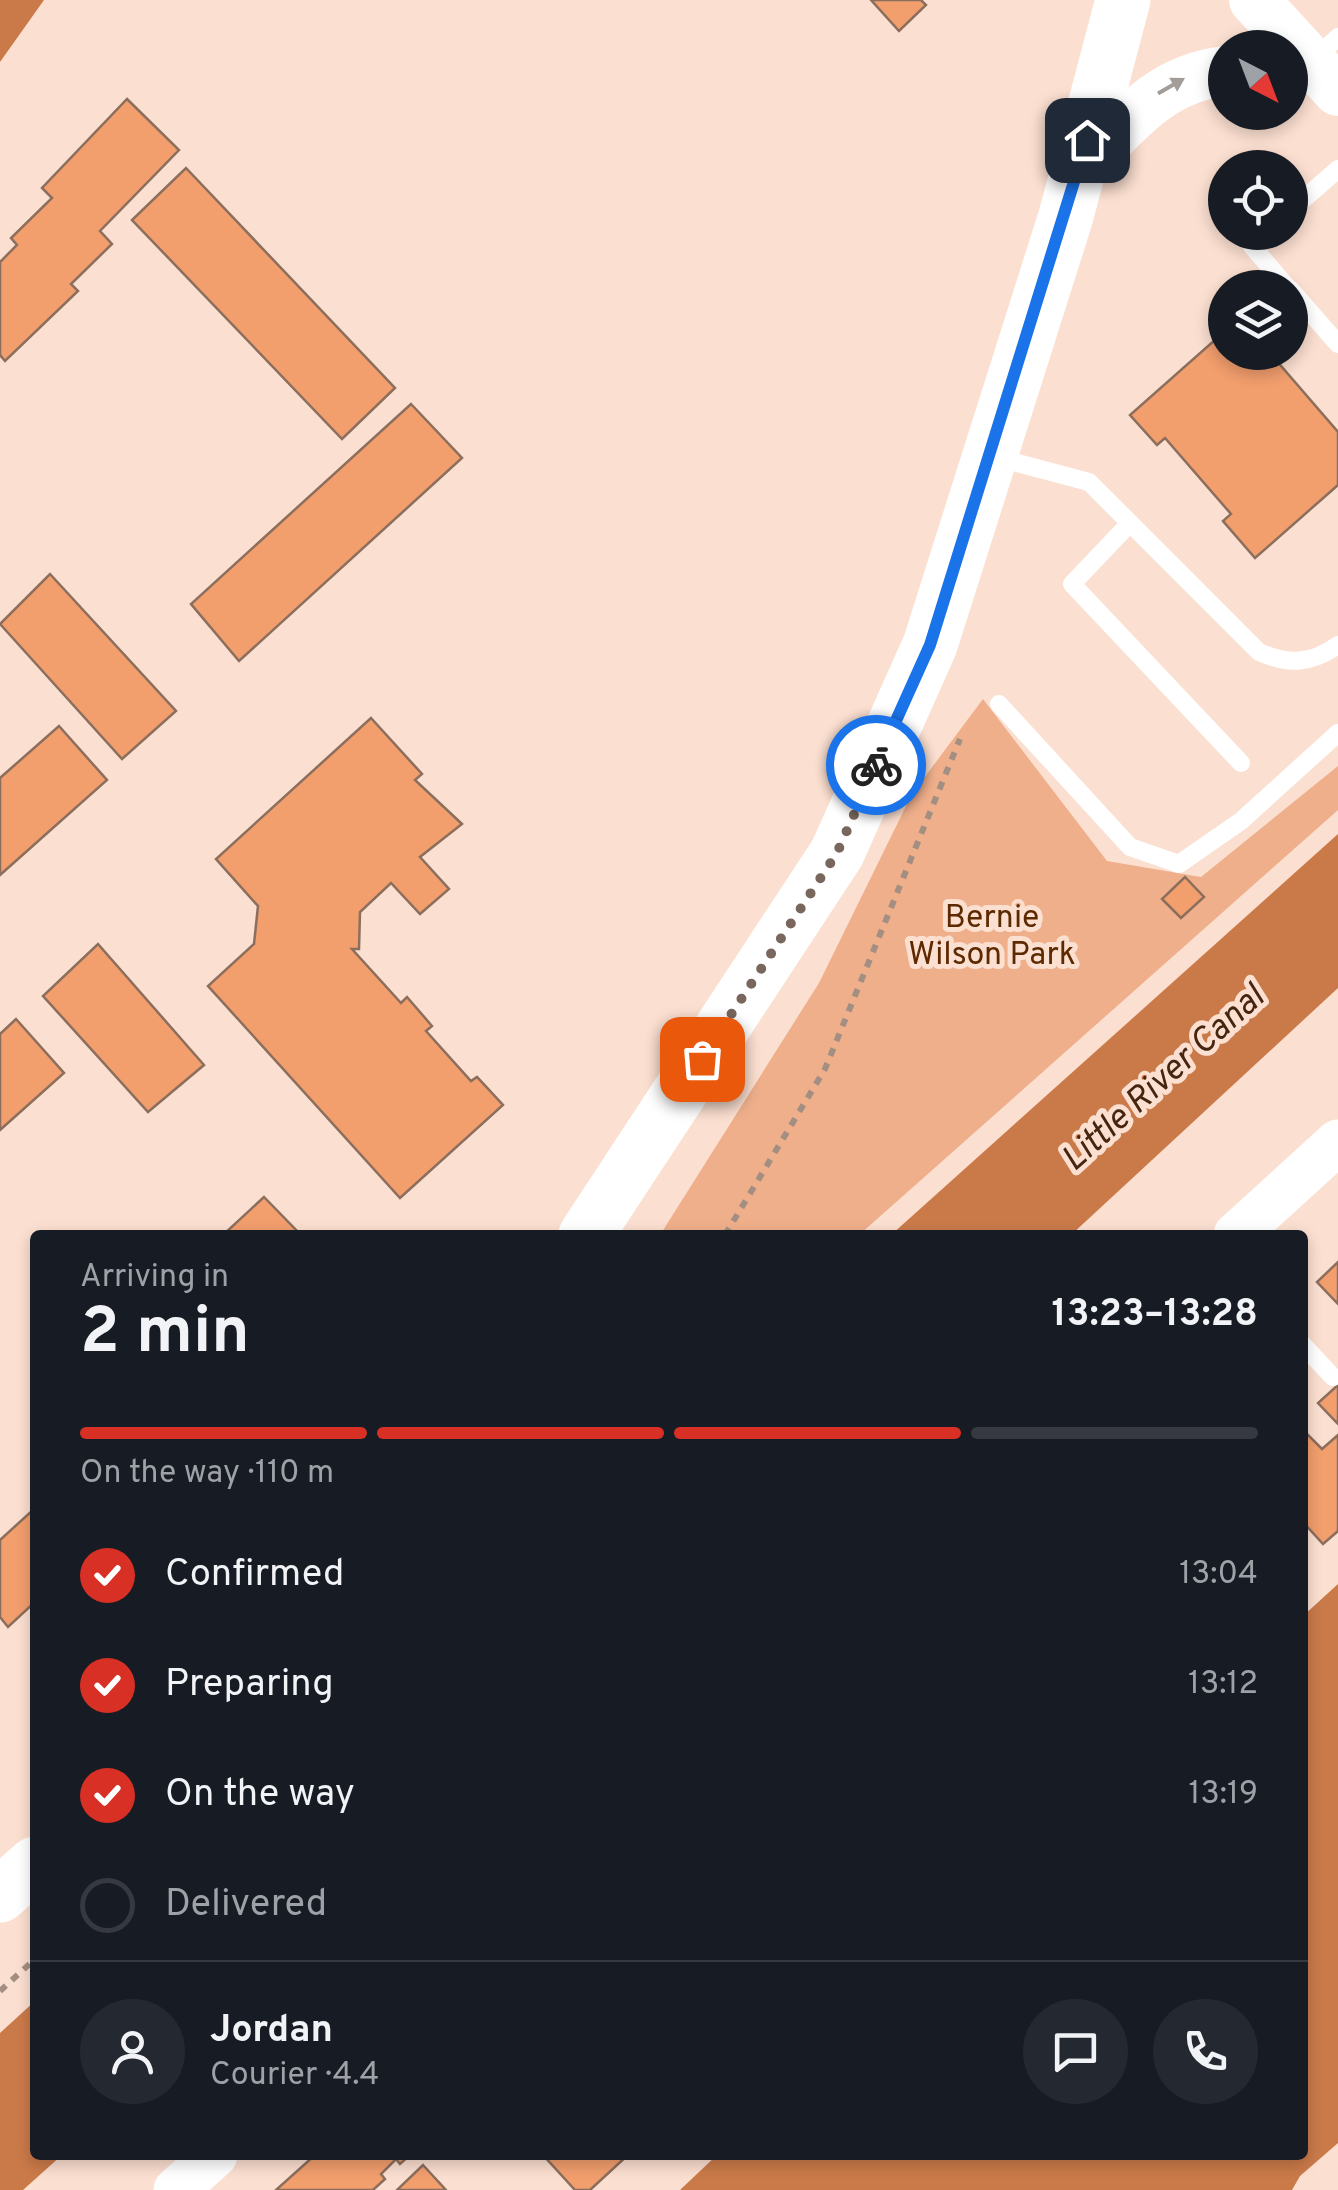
<!DOCTYPE html>
<meta charset="utf-8">
<style>
:root{--surface:#171b24;--page:#242831;--text:#f1f3f6;--muted:#9ea1a6;--line:#363941;--accent:#d93025}
body{margin:0;font-family:Overpass,sans-serif;background:var(--page);color:var(--text);height:100vh;display:flex;flex-direction:column;font-size:38px;white-space:nowrap}
*{box-sizing:border-box;margin:0}
p{font-size:32px;color:var(--muted)}
.icon{flex:none;width:55px;height:55px;fill:none;stroke:currentColor;stroke-width:2;stroke-linecap:round;stroke-linejoin:round}
.map{position:relative;flex:1;overflow:hidden}
.drawer{position:absolute;left:30px;top:1230px;width:1278px;height:930px;display:flex;flex-direction:column;background:var(--surface);border-radius:10px;box-shadow:0 5px 15px #0003}
.drawer>*{flex:none}
.needle{width:65px;rotate:138deg}
.tools{position:absolute;left:1208px;top:30px;display:grid;gap:20px}
.tools a{display:grid;place-items:center;width:100px;height:100px;border-radius:50%;background:var(--surface);box-shadow:0 5px 15px #0003;font-size:50px}
.pin{position:absolute;display:grid;place-items:center;width:85px;height:85px;color:#fff;margin:-42px;border-radius:20px;box-shadow:0 5px 15px #0006}
.courier{position:absolute;display:grid;place-items:center;width:100px;height:100px;margin:-50px;border:8px solid #1a73e8;border-radius:50%;background:#fff;color:#222;box-shadow:0 2px 12px #0007}
.headline em{font-style:normal;font-weight:700}
.headline div{display:flex;flex-direction:column-reverse}
.headline{display:flex;align-items:center;justify-content:space-between;height:170px;padding:0 50px}
h1{font-size:65px;font-weight:700;line-height:75px}
.bar{display:grid;grid-template-columns:repeat(4,1fr);gap:15px 10px;align-content:center;height:120px;padding:0 50px}
.bar i{height:12px;border-radius:8px;background:var(--line)}
.bar .on{background:var(--accent)}
.bar p{grid-column:span 4}
.line{display:flex;align-items:center;gap:25px;padding:0 50px;border-top:2px solid var(--line)}
.line div{flex:1}
.round{display:grid;place-items:center;flex:none;width:105px;height:105px;border-radius:52px;background:var(--page)}
ol{padding:0 50px;list-style:none}
li{display:flex;align-items:center;gap:30px;height:110px}
li p{margin-inline-start:auto}
li .icon{padding:10px;border-radius:50%;background:var(--accent);color:#fff;stroke-width:4}
li:last-child{color:var(--muted)}
li i{width:55px;height:55px;border:5px solid var(--line);border-radius:50%}
.map>svg:first-child{display:block}
</style>
<div class="map">
<svg width="1338" height="2190" viewBox="0 0 1338 2190">
<rect width="100%" height="100%" fill="#fbdfd0"/>
<polygon fill="#efaf8b" points="983,699 1107,861 1201,877 1338,766 1338,810 859,1235 660,1235 819,983 912,794"/>
<g fill="#ca7a49">
<polygon points="0,0 44,0 0,62"/>
<polygon points="1338,834 1338,988 1071,1235 891,1235"/>
<polygon points="1338,1584 1338,2143 1300,2176 1292,2190 680,2190 717,2155 1302,2155 1303,1616"/>
<polygon points="35,2001 35,2155 62,2155 23,2190 0,2190 0,2033"/>
</g>
<g fill="#f29e6d" stroke="#8c6e5d" stroke-width="2.5">
<polygon points="871,0 921,0 926,5 899,31"/>
<polygon points="127,99 179,150 100,231 112,244 71,284 78,291 5,361 0,355 0,262 17,245 11,238 52,198 42,188"/>
<polygon points="186,168 395,388 342,439 132,220"/>
<polygon points="1225,331 1225,352 1269,352 1338,432 1338,485 1255,558 1223,521 1231,514 1165,438 1157,445 1130,415"/>
<polygon points="411,404 462,458 239,661 191,604"/>
<polygon points="50,574 176,711 122,759 0,624"/>
<polygon points="371,718 422,774 415,780 462,824 420,857 449,889 420,914 391,883 360,912 359,949 352,949 401,1003 407,997 432,1026 426,1031 471,1081 477,1077 503,1105 400,1198 208,986 254,944 258,906 216,859"/>
<polygon points="59,726 107,780 0,875 0,778"/>
<polygon points="1185,877 1204,897 1181,918 1162,899"/>
<polygon points="98,944 204,1065 148,1112 43,996"/>
<polygon points="16,1019 64,1073 0,1130 0,1034"/>
<polygon points="264,1197 301,1235 223,1235"/>
<polygon points="1338,1262 1338,1304 1317,1282"/>
<polygon points="1338,1385 1338,1424 1318,1403"/>
<polygon points="1302,1429 1322,1449 1338,1435 1338,1531 1323,1544 1302,1521"/>
<polygon points="34,1509 35,1602 8,1627 0,1617 0,1540"/>
<polygon points="315,2155 410,2155 400,2164 396,2159 381,2174 385,2179 373,2190 276,2190"/>
<polygon points="543,2155 628,2155 590,2190 575,2190"/>
<polygon points="423,2165 446,2190 397,2190"/>
</g>
<g fill="none" stroke-linecap="round" stroke-linejoin="round">
<g stroke="#a38e82" stroke-width="6" stroke-dasharray="8 8" stroke-linecap="butt">
<polyline points="725,1235 825,1069 960,739"/>
<polyline points="0,1991 35,1959"/>
</g>
<g stroke="#fff" stroke-width="18">
<polyline points="1313,60 1338,37"/>
<polyline points="1290,211 1338,169"/>
<polyline points="1265,232 1251,245 1288,288"/>
<polyline points="1290,289 1338,344"/>
<path d="M995,457L1089,482L1259,652C1289,665 1311,664 1338,645"/>
<polyline points="1130,523 1072,584 1241,763"/>
<polyline points="999,704 1130,847 1179,864 1241,821 1338,733"/>
<polyline points="1302,1344 1333,1377"/>
</g>
<g stroke="#fff" stroke-width="45">
<polyline points="1236,1235 1338,1142"/>
<polyline points="176,2190 215,2155"/>
</g>
<g stroke="#fff" stroke-width="50">
<polyline points="1254,0 1338,91"/>
<path d="M1078,172C1125,126 1156,79 1225,71"/>
</g>
<g stroke="#fff" stroke-width="55">
<polyline points="586,1235 837,853 930,645 1066,216 1123,0"/>
<polyline points="0,1895 35,1864"/>
</g>
</g>
<defs><path id="oneway-solid" d="M-6-.8H1V-3.2L6.5 0L1 3.2V.8H-6Z" transform="scale(2.5)"/></defs>
<use fill="#a39d9a" href="#oneway-solid" transform="translate(1171 86) rotate(-30)"/>
<g fill="none" stroke-linecap="round" stroke-linejoin="round">
<polyline stroke="#79675d" stroke-width="10" stroke-dasharray="0 18" points="702,1059 837,853 876,765"/>
<polyline stroke="#1a73e8" stroke-width="12" points="876,765 930,645 1087,140"/>
</g>
<g text-anchor="middle" stroke-width="10" stroke-linejoin="round" paint-order="stroke">
<g font-size="32" fill="#5d2901" stroke="#fbdfd0">
<text x="992" y="927">Bernie<tspan x="992" dy="37">Wilson Park</tspan></text>
</g>
<g font-size="35" font-style="italic" fill="#462510" stroke="#fbdfd0">
<text transform="translate(1162 1077) rotate(-42)" y="12">Little River Canal</text>
</g>
</g>
</svg>
<div class="tools">
<a><svg class="needle" viewBox="-14 -14 28 28"><path d="M0-13l5 13h-10z" fill="#e53935"/><path d="M0 13l5-13h-10z" fill="#9ea1a6"/></svg></a>
<a><svg class="icon" aria-label="locate" viewBox="0 0 24 24"><circle cx="12" cy="12" r="6"/><path d="M12 2v4M12 18v4M2 12h4M18 12h4"/></svg></a>
<a><svg class="icon" aria-label="layers" viewBox="0 0 24 24"><path d="M12 4l9 5-9 5-9-5zM3 14l9 5 9-5"/></svg></a>
</div>
<div class="pin" style="left:702px;top:1059px;background:#ea580c"><svg class="icon" aria-label="bag" viewBox="0 0 24 24"><path d="M5 8h14l-1 12H6zM9 8a3 3 0 0 1 6 0"/></svg></div>
<div class="pin" style="left:1087px;top:140px;background:#1f2937"><svg class="icon" aria-label="home" viewBox="0 0 24 24"><path d="M3 11l9-7 9 7M6 9v11h12V9"/></svg></div>
<div class="courier" style="left:876px;top:765px"><svg class="icon" aria-label="bike" viewBox="0 0 24 24"><circle cx="6" cy="16" r="4"/><circle cx="18" cy="16" r="4"/><path d="M6 16l4-8h5l3 8M10 8l3 8H6M13 5h3"/></svg></div>
<section class="drawer">
<div class="headline"><div><h1>2 min</h1><p>Arriving in</p></div><em>13:23–13:28</em></div>
<div class="bar"><i class="on"></i><i class="on"></i><i class="on"></i><i></i><p>On the way · 110 m</p></div>
<ol>
<li><svg class="icon" aria-label="check" viewBox="0 0 24 24"><path d="M5 12l5 5 9-10"/></svg>Confirmed<p>13:04</p></li>
<li><svg class="icon" aria-label="check" viewBox="0 0 24 24"><path d="M5 12l5 5 9-10"/></svg>Preparing<p>13:12</p></li>
<li><svg class="icon" aria-label="check" viewBox="0 0 24 24"><path d="M5 12l5 5 9-10"/></svg>On the way<p>13:19</p></li>
<li><i></i>Delivered</li>
</ol>
<div class="line" style="height:180px"><a class="round"><svg class="icon" aria-label="person" viewBox="0 0 24 24"><circle cx="12" cy="8" r="4"/><path d="M4 21q1-7 8-7t8 7"/></svg></a><div><b>Jordan</b><p>Courier · 4.4</p></div><a class="round"><svg class="icon" aria-label="chat" viewBox="0 0 24 24"><path d="M4 5h16v11H9l-5 4z"/></svg></a><a class="round"><svg class="icon" aria-label="phone" viewBox="0 0 24 24"><path d="M5 4h4l2 5-3 2q2 4 5 5l2-3 5 2v4C11 20 4 13 5 4z"/></svg></a></div>
</section>
</div>
